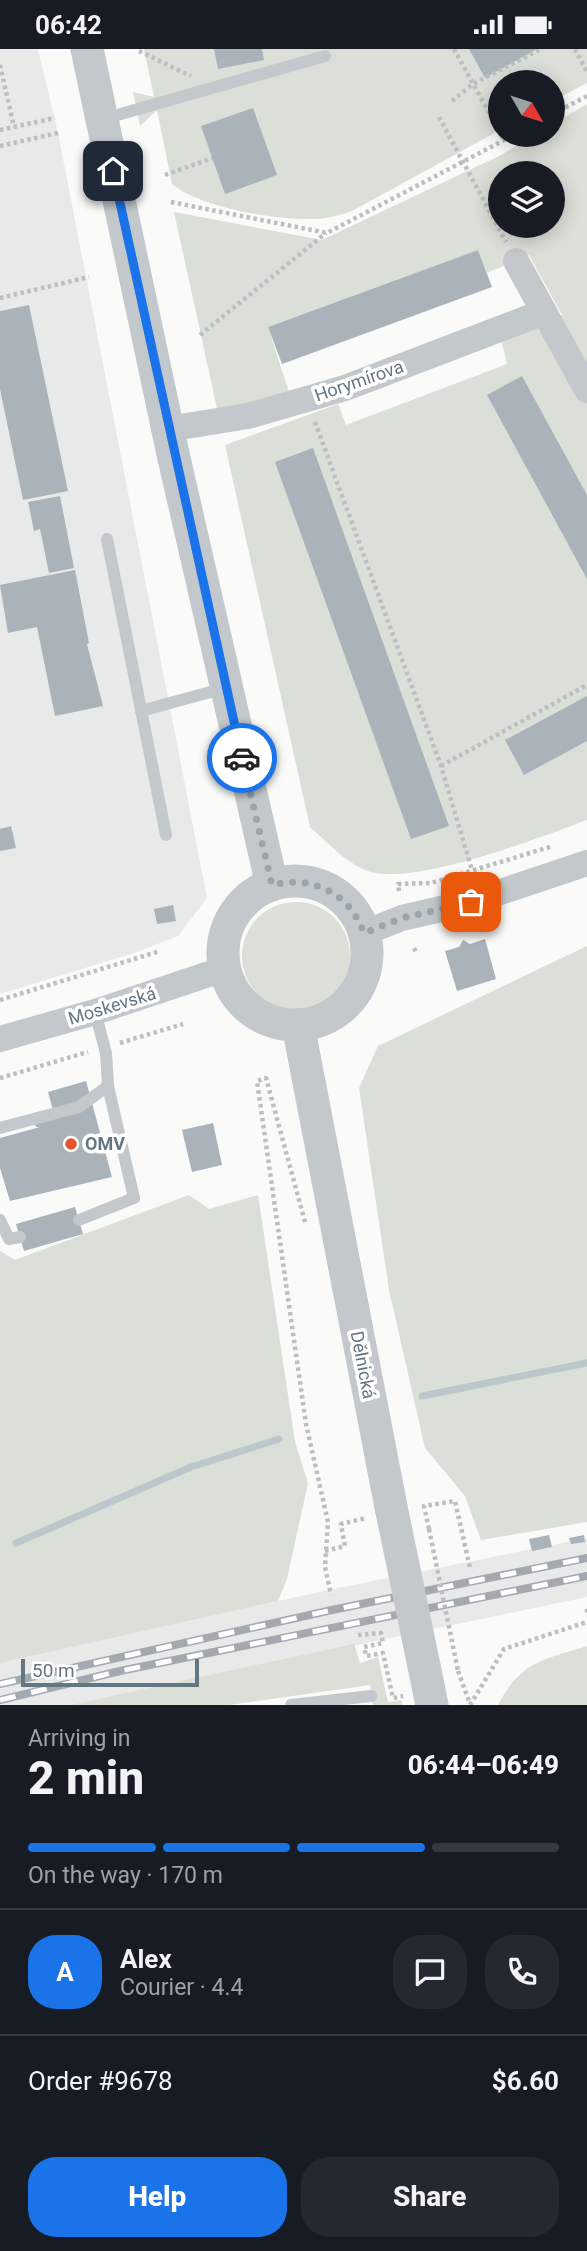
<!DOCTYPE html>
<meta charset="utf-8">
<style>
:root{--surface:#171b24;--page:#242831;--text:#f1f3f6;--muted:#9ea1a6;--line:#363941;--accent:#1a73e8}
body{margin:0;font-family:Roboto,sans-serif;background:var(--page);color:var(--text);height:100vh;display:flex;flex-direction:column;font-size:26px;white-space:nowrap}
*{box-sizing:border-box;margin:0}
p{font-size:23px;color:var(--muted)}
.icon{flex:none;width:38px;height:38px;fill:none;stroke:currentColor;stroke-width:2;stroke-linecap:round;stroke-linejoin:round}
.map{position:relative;height:1656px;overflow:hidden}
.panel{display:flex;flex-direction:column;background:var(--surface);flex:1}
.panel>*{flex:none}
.needle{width:46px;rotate:129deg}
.tools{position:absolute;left:488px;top:21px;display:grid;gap:14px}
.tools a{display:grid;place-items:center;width:77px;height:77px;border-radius:50%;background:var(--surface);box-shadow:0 4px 18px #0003;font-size:35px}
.scale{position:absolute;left:21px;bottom:18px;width:178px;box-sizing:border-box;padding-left:7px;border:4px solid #657683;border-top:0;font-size:19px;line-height:24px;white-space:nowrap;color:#657683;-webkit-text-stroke:5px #fff;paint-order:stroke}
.pin{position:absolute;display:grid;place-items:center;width:60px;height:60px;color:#fff;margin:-30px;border-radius:14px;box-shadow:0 4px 10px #0006}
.courier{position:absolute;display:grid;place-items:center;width:70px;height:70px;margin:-35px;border:5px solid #1a73e8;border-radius:50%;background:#fff;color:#222;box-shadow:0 2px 9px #0007}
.overview em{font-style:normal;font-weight:800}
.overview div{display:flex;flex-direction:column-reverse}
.overview{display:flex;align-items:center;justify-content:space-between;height:119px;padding:0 28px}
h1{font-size:46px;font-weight:800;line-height:52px}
.bar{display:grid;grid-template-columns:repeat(4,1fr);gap:10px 7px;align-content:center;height:84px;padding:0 28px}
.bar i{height:9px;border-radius:5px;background:var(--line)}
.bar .active{background:var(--accent)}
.bar p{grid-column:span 4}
.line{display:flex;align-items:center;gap:18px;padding:0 28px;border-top:2px solid var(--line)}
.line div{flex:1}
.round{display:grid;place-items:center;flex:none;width:74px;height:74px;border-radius:28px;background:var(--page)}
.cta{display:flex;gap:14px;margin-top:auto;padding:14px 28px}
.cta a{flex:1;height:80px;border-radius:28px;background:var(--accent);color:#fff;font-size:28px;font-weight:800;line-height:80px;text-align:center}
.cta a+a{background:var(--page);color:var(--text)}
.status{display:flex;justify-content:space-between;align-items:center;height:49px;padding:0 35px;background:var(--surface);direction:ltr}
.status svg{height:19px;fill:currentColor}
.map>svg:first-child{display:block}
</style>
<div class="status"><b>06:42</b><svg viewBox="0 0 49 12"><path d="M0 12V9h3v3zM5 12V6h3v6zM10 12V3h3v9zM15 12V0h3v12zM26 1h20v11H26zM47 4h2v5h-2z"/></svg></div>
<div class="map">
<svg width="587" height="1656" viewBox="0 0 587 1656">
<rect width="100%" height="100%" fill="#fafaf8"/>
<g fill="#e8e9e9">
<polygon points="0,0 38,0 58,84 207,849 178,887 137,903 0,945"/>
<polygon points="587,1489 587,1548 70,1656 0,1656 0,1614 328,1541"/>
</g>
<g fill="#dadfd7" fill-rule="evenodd">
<path d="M144,0H587V34L553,52V33H500V81L352,162C339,166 328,170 314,170C276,171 201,159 172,135L157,61L140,77L133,43L154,48Z"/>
<path d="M587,55V771C542,788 407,840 365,821C344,812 327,793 310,778L225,396L338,355L346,376L507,315L502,294L512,285L562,266L529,206L487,224L478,201L268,278L289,343L218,364L174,163L322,191L501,106L535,86H553V75ZM500,124H553V177H500Z"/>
<circle cx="296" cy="907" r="54"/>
<polygon points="587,897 587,1473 481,1491 465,1447 425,1399 389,1241 359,1039 378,997"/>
<polygon points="189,1146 209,1160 258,1146 295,1393 308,1434 287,1530 278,1552 0,1614 0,1202 15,1211"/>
<polygon points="354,1595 360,1614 378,1608 388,1653 401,1651 402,1656 373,1656 370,1636 229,1656 70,1656"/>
<path d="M587,1597V1656H498C521,1612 543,1611 587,1597Z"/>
</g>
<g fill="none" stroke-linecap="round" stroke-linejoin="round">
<g stroke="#bbc7cb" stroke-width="7">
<polyline points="422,1347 587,1314"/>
<polyline points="16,1494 191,1418 279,1390"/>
</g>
</g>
<g fill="#aab3b9">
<polygon points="214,0 262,0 264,11 218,20"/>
<polygon points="469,0 537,0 485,29"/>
<polygon points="253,59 277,126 225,145 201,77"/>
<polygon points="478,201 492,238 282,315 268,278"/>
<polygon points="29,256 68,442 23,451 0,340 0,262"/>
<polygon points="522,327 587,446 587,530 487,346"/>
<polygon points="313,399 449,777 411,790 275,413"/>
<polygon points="60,447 74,519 49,524 40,480 34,482 28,453"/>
<polygon points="75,521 89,594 87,595 103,657 55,667 37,578 8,584 0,536"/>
<polygon points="587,647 587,692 524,726 505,691"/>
<polygon points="11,777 16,799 0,802 0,780"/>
<polygon points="173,856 176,872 157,875 154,860"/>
<polygon points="485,890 496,930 457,942 445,902 459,898 463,891 470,895"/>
<polygon points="86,1032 112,1128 10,1152 0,1119 0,1089 40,1078 36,1078 34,1071 54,1065 48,1043"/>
<polygon points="213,1074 222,1116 192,1123 182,1081"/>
<polygon points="75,1158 83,1185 24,1202 16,1175"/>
<polygon points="549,1486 552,1498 532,1502 529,1490"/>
<polygon points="584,1486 585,1493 571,1495 569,1489"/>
</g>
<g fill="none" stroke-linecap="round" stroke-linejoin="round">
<g stroke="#bbbfc2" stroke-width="4.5" stroke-dasharray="3.5 3.5" stroke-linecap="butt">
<polyline points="454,0 504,91"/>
<polyline points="575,0 587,23"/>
<polyline points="139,2 191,27"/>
<polyline points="0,16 14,78"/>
<polyline points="452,52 473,35 541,0"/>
<polyline points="553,65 587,47"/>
<polyline points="439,68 506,193"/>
<polyline points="0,81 55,69"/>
<polyline points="0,97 58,84"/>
<polyline points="165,126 213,109"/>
<polyline points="171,153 327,184 514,86"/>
<polyline points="0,249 89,228"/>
<polyline points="200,286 326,184"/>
<polyline points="315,373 441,717 472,821"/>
<polyline points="441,717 587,636"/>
<polyline points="399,842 398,835 431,834 553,797"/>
<polyline points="414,899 416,903"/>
<polyline points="0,951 160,902"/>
<polyline points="120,994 183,975"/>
<polyline points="0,1029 88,1003"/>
<polyline points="305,1173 266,1029 257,1032 306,1375 328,1473 325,1518 331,1546"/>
<polyline points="429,1480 424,1457 455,1452 470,1519"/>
<polyline points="325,1502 345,1497 341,1475 366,1469"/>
<polyline points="587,1560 587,1565"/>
<polyline points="358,1586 381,1584 383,1594 364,1598 366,1607 383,1604 393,1649 403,1647"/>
<polyline points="458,1622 470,1655"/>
<polyline points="470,1656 504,1600 587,1573"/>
</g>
<g stroke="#c3c8cc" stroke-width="12">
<polyline points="103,70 325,7"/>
<polyline points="107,490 166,786"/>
<polyline points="141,662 225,639"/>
<polyline points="0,1079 79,1058 108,1037 106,1004 95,963"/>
<polyline points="0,1171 9,1190 20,1188"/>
<polyline points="79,1171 134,1149 108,1037"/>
<polyline points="291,1656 371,1647"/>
</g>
<g stroke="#c3c8cc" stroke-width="26">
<polyline points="516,212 587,341"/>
<polyline points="168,380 248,367 345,339 544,263"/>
<polyline points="364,884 402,869 471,853 587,814"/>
<polyline points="0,990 95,963 224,920"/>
</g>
<g stroke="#c3c8cc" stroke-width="33">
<polyline points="87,0 173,405 272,836"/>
<circle cx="295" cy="904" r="72"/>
<polyline points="298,976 391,1458"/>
<polyline points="424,1617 432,1656"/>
</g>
<defs>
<g id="rail">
<polyline points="0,1635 332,1561 587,1509"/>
<polyline points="0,1651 120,1622 587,1527"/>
</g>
</defs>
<use href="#rail" stroke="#a2aab0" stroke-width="8"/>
<use href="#rail" stroke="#fff" stroke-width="5" stroke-dasharray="16" stroke-linecap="butt"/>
<polyline stroke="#bbbfc2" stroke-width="4.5" stroke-dasharray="3.5 3.5" stroke-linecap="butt" points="429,1480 458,1622"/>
<polyline stroke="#c3c8cc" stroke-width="33" points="391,1458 424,1617"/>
</g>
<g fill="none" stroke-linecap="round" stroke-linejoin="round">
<path stroke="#99a4ac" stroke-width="7" stroke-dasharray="0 12.6" d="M242,709L272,836C313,826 349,844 364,884L402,869L471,853"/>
<polyline stroke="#1a73e8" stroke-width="9" points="113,122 242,709"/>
</g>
<circle fill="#e4572e" stroke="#fff" stroke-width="2.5" cx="71" cy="1095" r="7"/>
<g text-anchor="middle" stroke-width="7" stroke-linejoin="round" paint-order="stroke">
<g font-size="18" fill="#657683" stroke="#fff">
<text transform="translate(359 332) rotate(-19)" y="6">Horymírova</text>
<text transform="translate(112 957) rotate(-17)" y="6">Moskevská</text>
<text transform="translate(363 1316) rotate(79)" y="6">Dělnická</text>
</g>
<g font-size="18" font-weight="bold" fill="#657683" stroke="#fff" text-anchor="start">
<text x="85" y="1101">OMV</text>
</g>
</g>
</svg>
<div class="tools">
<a><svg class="needle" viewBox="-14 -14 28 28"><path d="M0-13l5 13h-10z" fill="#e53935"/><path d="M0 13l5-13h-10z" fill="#9ea1a6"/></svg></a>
<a><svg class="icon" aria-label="layers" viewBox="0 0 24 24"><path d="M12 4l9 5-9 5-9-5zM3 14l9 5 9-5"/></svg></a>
</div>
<div class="scale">50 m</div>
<div class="pin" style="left:471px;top:853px;background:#ea580c"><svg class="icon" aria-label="bag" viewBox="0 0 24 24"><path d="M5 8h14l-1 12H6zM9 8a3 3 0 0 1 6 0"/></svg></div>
<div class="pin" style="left:113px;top:122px;background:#1f2937"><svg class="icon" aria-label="home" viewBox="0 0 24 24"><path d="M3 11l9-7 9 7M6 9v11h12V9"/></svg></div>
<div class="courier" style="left:242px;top:709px"><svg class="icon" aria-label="car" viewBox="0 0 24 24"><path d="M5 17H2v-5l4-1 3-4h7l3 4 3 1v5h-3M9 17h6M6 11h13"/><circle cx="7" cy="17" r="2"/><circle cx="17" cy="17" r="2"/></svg></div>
</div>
<section class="panel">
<div class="overview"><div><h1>2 min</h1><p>Arriving in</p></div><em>06:44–06:49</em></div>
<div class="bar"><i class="active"></i><i class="active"></i><i class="active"></i><i></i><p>On the way · 170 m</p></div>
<div class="line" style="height:126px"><b class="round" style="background:var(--accent);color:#fff">A</b><div><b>Alex</b><p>Courier · 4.4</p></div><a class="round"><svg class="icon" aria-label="chat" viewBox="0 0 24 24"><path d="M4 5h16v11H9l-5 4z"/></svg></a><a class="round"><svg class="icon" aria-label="phone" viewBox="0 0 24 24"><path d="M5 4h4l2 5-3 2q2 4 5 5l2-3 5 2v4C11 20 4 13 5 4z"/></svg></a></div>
<div class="line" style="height:91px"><div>Order #9678</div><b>$6.60</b></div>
<div class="cta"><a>Help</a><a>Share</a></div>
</section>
